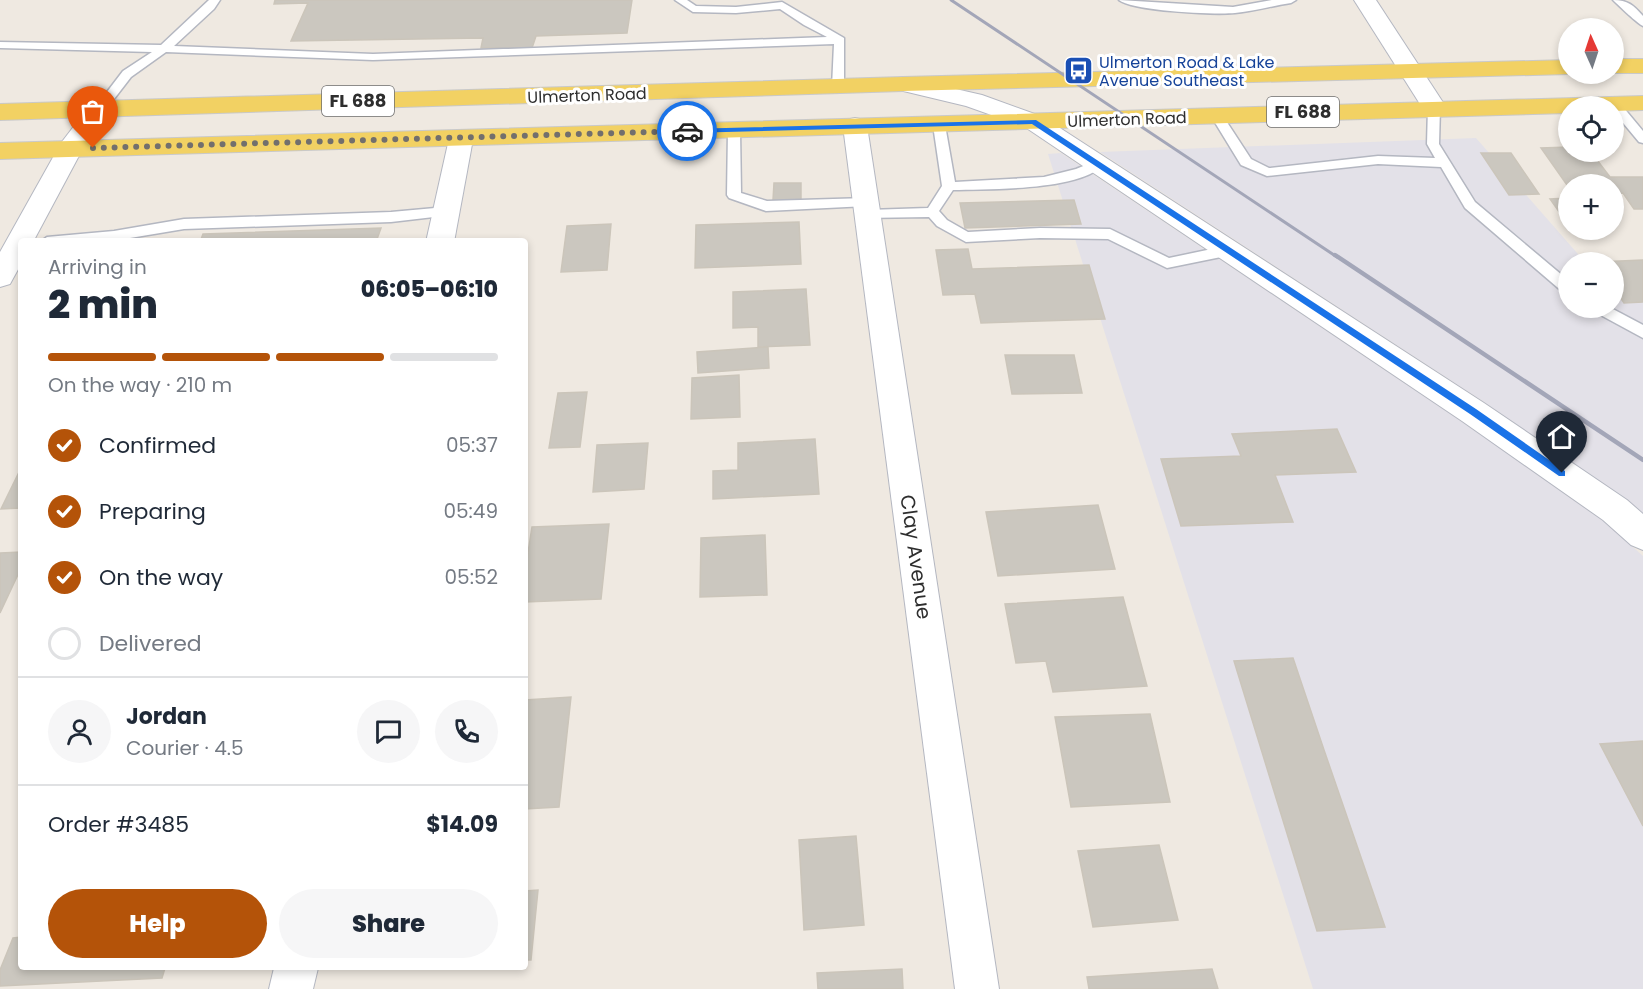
<!DOCTYPE html>
<meta charset="utf-8">
<style>
:root{--surface:#fff;--page:#f6f6f7;--text:#1f2937;--muted:#747a83;--line:#e0e1e3;--accent:#b45309}
body{margin:0;font-family:Poppins,sans-serif;background:var(--page);color:var(--text);height:100vh;display:flex;flex-direction:column;font-size:22px;white-space:nowrap}
*{box-sizing:border-box;margin:0}
p{font-size:20px;color:var(--muted)}
.icon{flex:none;width:33px;height:33px;fill:none;stroke:currentColor;stroke-width:2;stroke-linecap:round;stroke-linejoin:round}
.map{position:relative;flex:1;overflow:hidden}
.details{position:absolute;left:18px;top:238px;width:510px;height:732px;display:flex;flex-direction:column;background:var(--surface);border-radius:6px;box-shadow:0 3px 9px #0003}
.details>*{flex:none}
.needle{width:39px;rotate:357deg}
.controls{position:absolute;left:1558px;top:18px;display:grid;gap:12px}
.controls a{display:grid;place-items:center;width:66px;height:66px;border-radius:50%;background:var(--surface);box-shadow:0 3px 9px #0003;font-size:30px}
.pin{position:absolute;display:grid;place-items:center;width:51px;height:51px;color:#fff;margin:-62px -26px;border-radius:50% 50% 50% 0;rotate:-45deg;box-shadow:0 0 6px #0007}
.pin .icon{rotate:45deg}
.courier{position:absolute;display:grid;place-items:center;width:60px;height:60px;margin:-30px;border:4px solid #1a73e8;border-radius:50%;background:#fff;color:#222;box-shadow:0 2px 8px #0007}
.overview em{font-style:normal;font-weight:800}
.overview div{display:flex;flex-direction:column-reverse}
.overview{display:flex;align-items:center;justify-content:space-between;height:102px;padding:0 30px}
h1{font-size:39px;font-weight:800;line-height:45px}
.bar{display:grid;grid-template-columns:repeat(4,1fr);gap:9px 6px;align-content:center;height:72px;padding:0 30px}
.bar i{height:8px;border-radius:4px;background:var(--line)}
.bar .active{background:var(--accent)}
.bar p{grid-column:span 4}
.line{display:flex;align-items:center;gap:15px;padding:0 30px;border-top:2px solid var(--line)}
.line div{flex:1}
.round{display:grid;place-items:center;flex:none;width:63px;height:63px;border-radius:32px;background:var(--page)}
ol{padding:0 30px;list-style:none}
li{display:flex;align-items:center;gap:18px;height:66px}
li p{margin-inline-start:auto}
li .icon{padding:6px;border-radius:50%;background:var(--accent);color:#fff;stroke-width:4}
li:last-child{color:var(--muted)}
li i{width:33px;height:33px;border:3px solid var(--line);border-radius:50%}
.button{display:flex;gap:12px;margin-top:auto;padding:12px 30px}
.button a{flex:1;height:69px;border-radius:36px;background:var(--accent);color:#fff;font-size:24px;font-weight:800;line-height:69px;text-align:center}
.button a+a{background:var(--page);color:var(--text)}
.map>svg:first-child{display:block}
</style>
<div class="map">
<svg width="1643" height="989" viewBox="0 0 1643 989">
<rect width="100%" height="100%" fill="#efe9e1"/>
<g fill="#e3e1e8">
<polygon points="1476,138 1585,262 1569,262 1569,308 1614,308 1614,268 1643,266 1643,515 1623,498 1481,400 1100,152"/>
<polygon points="1061,153 1464,423 1605,522 1643,556 1643,989 1313,989 1048,154"/>
</g>
<g fill="#cbc7bf" stroke="#cbc5ba" stroke-width="1.5">
<polygon points="275,0 632,0 627,33 536,36 532,48 481,48 483,38 291,41 308,3 274,4"/>
<polygon points="1569,147 1569,152 1591,152 1610,177 1643,177 1643,209 1634,209 1623,193 1614,194 1614,184 1567,185 1541,148"/>
<polygon points="1481,153 1511,153 1539,194 1509,195"/>
<polygon points="774,183 801,183 801,200 773,200"/>
<polygon points="1569,198 1569,226 1550,199"/>
<polygon points="1074,200 1081,224 965,228 960,203"/>
<polygon points="799,222 801,264 695,268 696,225"/>
<polygon points="611,224 607,270 561,272 567,226"/>
<polygon points="381,228 376,242 200,242 203,234"/>
<polygon points="968,249 972,269 1089,265 1105,319 981,323 975,294 943,295 936,250"/>
<polygon points="1643,260 1643,302 1624,303 1614,288 1614,262 1596,262"/>
<polygon points="806,289 810,345 758,347 758,327 733,328 733,292"/>
<polygon points="768,347 769,368 698,373 697,352"/>
<polygon points="1005,355 1074,355 1082,393 1012,394"/>
<polygon points="739,375 740,417 691,419 692,378"/>
<polygon points="587,392 580,447 549,448 558,393"/>
<polygon points="1337,429 1356,472 1275,475 1293,522 1181,526 1161,459 1241,456 1232,434"/>
<polygon points="815,439 819,494 713,499 713,471 738,470 738,443"/>
<polygon points="648,443 644,489 593,492 597,445"/>
<polygon points="21,468 21,508 1,509"/>
<polygon points="1098,505 1115,569 998,576 986,512"/>
<polygon points="609,524 601,599 525,602 525,572 532,527"/>
<polygon points="765,535 767,595 700,597 701,538"/>
<polygon points="21,552 21,568 0,613 0,553"/>
<polygon points="1123,597 1147,686 1053,692 1046,661 1016,663 1005,604"/>
<polygon points="1293,658 1324,750 1385,927 1317,931 1234,661"/>
<polygon points="571,697 559,807 525,809 525,700"/>
<polygon points="1150,714 1170,802 1071,807 1055,717"/>
<polygon points="1643,741 1643,826 1600,744"/>
<polygon points="856,836 864,925 804,930 799,840"/>
<polygon points="1159,845 1178,920 1093,927 1078,851"/>
<polygon points="538,890 531,960 525,960 525,891"/>
<polygon points="21,937 21,968 165,968 162,978 0,986 0,970 13,938"/>
<polygon points="902,969 903,989 818,989 817,973"/>
<polygon points="1212,969 1218,989 1089,989 1087,977"/>
</g>
<g fill="none" stroke-linecap="round" stroke-linejoin="round">
<defs>
<g id="lane">
<polygon points="209,0 220,0 214,9 174,46 373,54 827,37 804,25 780,9 736,13 693,12 675,0 687,0 696,6 736,7 782,2 844,38 844,87 838,91 832,87 834,44 373,60 166,52 131,77 104,112 100,113 94,109 123,71 152,52 0,48 0,42 161,45"/>
<path d="M1119,0L1233,7L1272,0H1296L1291,3C1272,6 1254,11 1235,13C1215,15 1133,11 1119,0Z"/>
<path d="M1613,0C1628,0 1633,5 1643,16V26C1639,25 1617,4 1613,0Z"/>
<polygon points="1614,100 1618,101 1643,131 1643,143 1639,142 1614,112 1614,106 1610,106 1610,101"/>
<polygon points="1434,103 1440,107 1439,144 1475,202 1569,281 1569,294 1564,293 1465,208 1441,167 1378,164 1267,176 1241,165 1211,116 1217,112 1221,113 1251,159 1269,168 1378,156 1435,158 1427,144 1428,107"/>
<path d="M939,121L945,125L955,182L1044,177L1076,169L1098,160L1104,164C1081,191 988,189 953,190L939,211L947,220L968,232L1040,228L1110,229L1169,258L1226,246L1233,251L1226,256L1167,268L1108,239L1040,238L966,242L937,226L929,217L863,218L861,215L863,212L868,210L928,208L942,186L933,125Z"/>
<polygon points="734,126 740,130 741,193 767,201 867,198 874,202 867,206 766,211 729,198 727,195 728,130"/>
<polygon points="446,207 451,209 453,212 451,215 391,222 184,229 106,242 40,242 47,237 114,231 184,219 391,212"/>
<polygon points="1593,308 1611,308 1643,325 1643,338 1595,312"/>
</g>
<g id="street">
<polygon points="903,77 982,95 1043,117 1484,403 1627,500 1643,514 1643,550 1631,545 1603,520 1462,421 1025,127 966,106 895,89 891,84 895,79"/>
<polygon points="100,101 109,104 112,109 81,152 33,242 21,242 21,264 10,284 0,287 0,252 61,143 91,104"/>
<polygon points="855,118 864,120 867,126 999,989 955,989 843,126 846,120"/>
<polygon points="461,131 470,133 473,139 454,242 426,242 449,139 452,133"/>
<polygon points="274,968 318,968 313,989 269,989"/>
</g>
<polygon id="secondary" points="1354,0 1376,0 1446,107 1443,112 1434,115 1425,112"/>
<g id="primary">
<rect x="1614" y="59" width="29" height="14"/>
<polygon points="1569,60 1569,74 1571,74 1569,74 903,91 0,120 0,104 903,77"/>
<polygon points="1643,96 1643,110 1614,111 1614,106 1569,106 1569,113 0,159 0,143"/>
</g>
</defs>
<use href="#lane" stroke="#b4b7c1" stroke-width="3"/>
<use href="#street" stroke="#b4b7c1" stroke-width="2"/>
<use href="#secondary" stroke="#b4b7c1" stroke-width="2"/>
<use href="#primary" stroke="#c9c9c9" stroke-width="2"/>
<use href="#lane" fill="#fff" fill-rule="evenodd"/>
<use href="#street" fill="#fff" fill-rule="evenodd"/>
<use href="#secondary" fill="#fff" fill-rule="evenodd"/>
<use href="#primary" fill="#f2d163" fill-rule="evenodd"/>
<polyline stroke="#a3a6b8" stroke-width="3" points="951,0 1337,257"/>
<polyline stroke="#a3a6b8" stroke-width="4.5" points="1335,255 1643,460"/>
</g>
<polygon fill="#1a73e8" points="1036,120 1476,409 1565,471 1565,476 1559,476 1470,414 1032,124 687,133 684,131 687,129"/>
<g fill="none" stroke-linecap="round" stroke-linejoin="round">
<polyline stroke="#726f6d" stroke-width="6" stroke-dasharray="0 10.8" points="93,148 687,131"/>
</g>
<defs>
<symbol id="bus-square" viewBox="-11 -11 22 22"><rect x="-9" y="-9" width="18" height="18" rx="4" fill="#1a4fb4" stroke="#fff"/><path d="M-5-6H5V4H4V6H2V4H-2V6H-4V4H-5ZM-3.5-4V0h7V-4ZM-3.5 1.2v1.5H-2V1.2ZM2 1.2v1.5H3.5V1.2Z" fill="#fff"/></symbol>
</defs>
<g fill-rule="evenodd">
<use href="#bus-square" x="1062" y="54" width="33" height="33"/>
</g>
<g text-anchor="middle" stroke-width="6" stroke-linejoin="round" paint-order="stroke">
<g font-size="16" fill="#164399" stroke="#fff" text-anchor="start">
<text x="1099" y="68">Ulmerton Road &amp; Lake<tspan x="1099" dy="18">Avenue Southeast</tspan></text>
</g>
<g font-size="16" fill="#2e2e2e" stroke="#fff">
<text transform="translate(587 95) rotate(-2)" y="6">Ulmerton Road</text>
<text transform="translate(1127 119) rotate(-2)" y="6">Ulmerton Road</text>
</g>
<g fill="#fff" stroke="#6d6d6d" stroke-width="1.5">
<rect x="322" y="86" width="72" height="30" rx="4.5"/>
<rect x="1267" y="97" width="72" height="30" rx="4.5"/>
</g>
<g font-size="18" font-weight="bold" fill="#2e2e2e">
<text x="358" y="107">FL 688</text>
<text x="1303" y="118">FL 688</text>
</g>
<g font-size="20" fill="#2e2e2e" stroke="#fff">
<text transform="translate(916 557) rotate(82)" y="7">Clay Avenue</text>
</g>
</g>
</svg>
<div class="controls">
<a><svg class="needle" viewBox="-14 -14 28 28"><path d="M0-13l5 13h-10z" fill="#e53935"/><path d="M0 13l5-13h-10z" fill="#747a83"/></svg></a>
<a><svg class="icon" aria-label="locate" viewBox="0 0 24 24"><circle cx="12" cy="12" r="6"/><path d="M12 2v4M12 18v4M2 12h4M18 12h4"/></svg></a>
<a>+</a>
<a>−</a>
</div>
<div class="pin" style="left:93px;top:148px;background:#ea580c"><svg class="icon" aria-label="bag" viewBox="0 0 24 24"><path d="M5 8h14l-1 12H6zM9 8a3 3 0 0 1 6 0"/></svg></div>
<div class="pin" style="left:1562px;top:473px;background:#1f2937"><svg class="icon" aria-label="home" viewBox="0 0 24 24"><path d="M3 11l9-7 9 7M6 9v11h12V9"/></svg></div>
<div class="courier" style="left:687px;top:131px"><svg class="icon" aria-label="car" viewBox="0 0 24 24"><path d="M5 17H2v-5l4-1 3-4h7l3 4 3 1v5h-3M9 17h6M6 11h13"/><circle cx="7" cy="17" r="2"/><circle cx="17" cy="17" r="2"/></svg></div>
<section class="details">
<div class="overview"><div><h1>2 min</h1><p>Arriving in</p></div><em>06:05–06:10</em></div>
<div class="bar"><i class="active"></i><i class="active"></i><i class="active"></i><i></i><p>On the way · 210 m</p></div>
<ol>
<li><svg class="icon" aria-label="check" viewBox="0 0 24 24"><path d="M5 12l5 5 9-10"/></svg>Confirmed<p>05:37</p></li>
<li><svg class="icon" aria-label="check" viewBox="0 0 24 24"><path d="M5 12l5 5 9-10"/></svg>Preparing<p>05:49</p></li>
<li><svg class="icon" aria-label="check" viewBox="0 0 24 24"><path d="M5 12l5 5 9-10"/></svg>On the way<p>05:52</p></li>
<li><i></i>Delivered</li>
</ol>
<div class="line" style="height:108px"><a class="round"><svg class="icon" aria-label="person" viewBox="0 0 24 24"><circle cx="12" cy="8" r="4"/><path d="M4 21q1-7 8-7t8 7"/></svg></a><div><b>Jordan</b><p>Courier · 4.5</p></div><a class="round"><svg class="icon" aria-label="chat" viewBox="0 0 24 24"><path d="M4 5h16v11H9l-5 4z"/></svg></a><a class="round"><svg class="icon" aria-label="phone" viewBox="0 0 24 24"><path d="M5 4h4l2 5-3 2q2 4 5 5l2-3 5 2v4C11 20 4 13 5 4z"/></svg></a></div>
<div class="line" style="height:78px"><div>Order #3485</div><b>$14.09</b></div>
<div class="button"><a>Help</a><a>Share</a></div>
</section>
</div>
